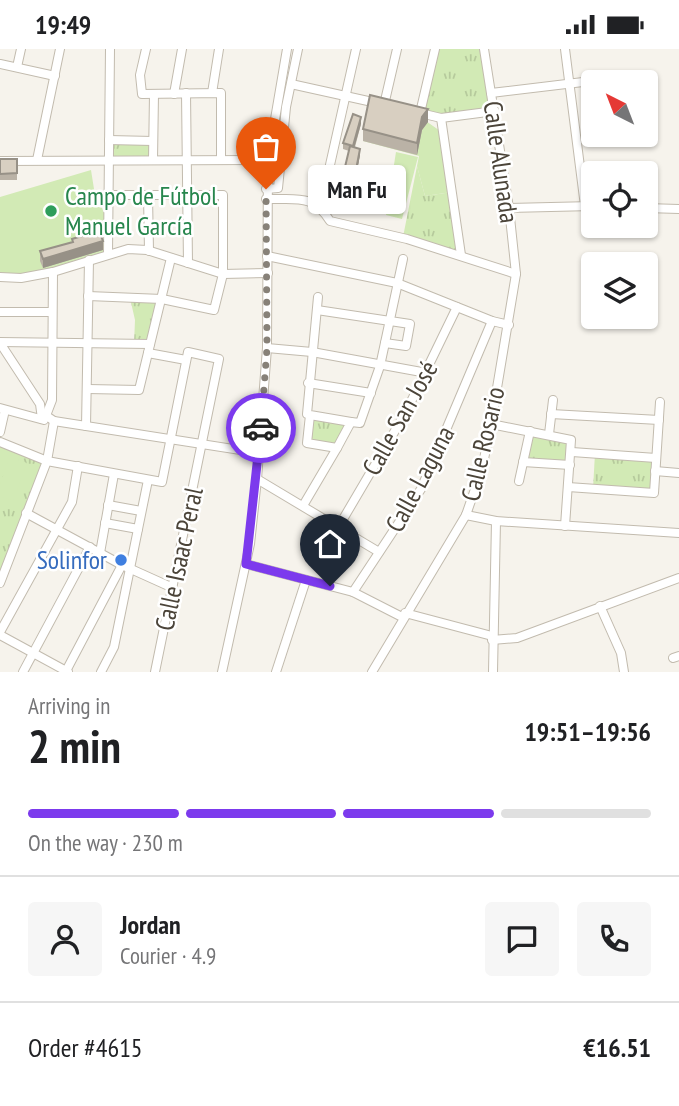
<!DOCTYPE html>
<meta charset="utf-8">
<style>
:root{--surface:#fff;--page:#f6f6f6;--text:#202124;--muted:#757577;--line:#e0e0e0;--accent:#7c3aed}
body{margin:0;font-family:"PT Sans Narrow",sans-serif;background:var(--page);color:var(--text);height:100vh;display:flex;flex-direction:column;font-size:26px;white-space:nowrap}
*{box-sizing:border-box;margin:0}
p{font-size:23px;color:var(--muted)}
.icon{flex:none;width:38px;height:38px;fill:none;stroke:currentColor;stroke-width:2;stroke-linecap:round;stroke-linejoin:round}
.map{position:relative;height:623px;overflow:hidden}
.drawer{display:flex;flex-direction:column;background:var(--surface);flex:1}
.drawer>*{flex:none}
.needle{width:46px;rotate:318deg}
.buttons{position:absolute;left:581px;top:21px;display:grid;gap:14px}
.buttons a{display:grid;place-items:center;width:77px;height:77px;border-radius:7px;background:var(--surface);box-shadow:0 2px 5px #0004;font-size:35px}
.pin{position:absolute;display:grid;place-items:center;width:60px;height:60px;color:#fff;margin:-72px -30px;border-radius:50% 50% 50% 0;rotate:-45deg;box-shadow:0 0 7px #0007}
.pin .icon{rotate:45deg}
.courier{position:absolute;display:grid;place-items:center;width:70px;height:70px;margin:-35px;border:5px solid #7c3aed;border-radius:50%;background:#fff;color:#222;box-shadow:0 2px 9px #0007}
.bubble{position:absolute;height:49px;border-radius:7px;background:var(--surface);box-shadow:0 2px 5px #0004;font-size:23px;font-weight:700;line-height:49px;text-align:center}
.overview em{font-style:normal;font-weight:700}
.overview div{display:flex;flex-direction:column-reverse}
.overview{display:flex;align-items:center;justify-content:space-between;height:119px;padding:0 28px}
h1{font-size:46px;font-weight:700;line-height:52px}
.bar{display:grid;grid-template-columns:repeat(4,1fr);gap:10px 7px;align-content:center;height:84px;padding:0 28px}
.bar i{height:9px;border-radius:5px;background:var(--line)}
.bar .active{background:var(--accent)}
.bar p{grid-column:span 4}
.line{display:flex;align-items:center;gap:18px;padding:0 28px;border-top:2px solid var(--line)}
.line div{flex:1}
.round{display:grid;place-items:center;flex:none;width:74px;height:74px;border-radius:7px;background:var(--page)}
.status{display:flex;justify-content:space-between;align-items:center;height:49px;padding:0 35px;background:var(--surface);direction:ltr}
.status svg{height:19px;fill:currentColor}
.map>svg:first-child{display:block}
</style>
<div class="status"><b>19:49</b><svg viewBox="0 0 49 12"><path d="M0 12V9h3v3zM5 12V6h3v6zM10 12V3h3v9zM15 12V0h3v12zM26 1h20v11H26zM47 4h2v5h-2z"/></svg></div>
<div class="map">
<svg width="679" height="623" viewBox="0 0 679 623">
<defs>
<pattern id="park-tufts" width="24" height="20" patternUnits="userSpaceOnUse" patternTransform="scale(1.75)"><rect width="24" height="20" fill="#d2eab5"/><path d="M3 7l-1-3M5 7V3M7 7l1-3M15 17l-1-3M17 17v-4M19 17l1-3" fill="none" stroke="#b6ca9c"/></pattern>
</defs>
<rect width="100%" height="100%" fill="#f6f3ec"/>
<g fill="url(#park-tufts)">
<polygon points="435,0 484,0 494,62 441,69 420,64"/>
<polygon points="109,91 153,92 153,111 109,110"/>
<polygon points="417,117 425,147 452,143 461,206 403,188"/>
<polygon points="130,249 162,250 150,295 134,295 135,271"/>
<polygon points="310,366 351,373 337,399 307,394"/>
<polygon points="530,382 571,391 570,416 523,413"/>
<polygon points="0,393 47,412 0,534"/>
<polygon points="595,404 656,409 654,444 593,440"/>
</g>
<g fill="#d2eab5">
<polygon points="423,70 443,84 452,143 425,147 417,117 419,107 363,92"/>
<polygon points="396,103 418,108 402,170 386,166"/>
<polygon points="91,121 94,140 109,176 108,204 53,223 0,228 0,148"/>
<polygon points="10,408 27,414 13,452 0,447 0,435"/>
</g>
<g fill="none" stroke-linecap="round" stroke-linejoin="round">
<defs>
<g id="minor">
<polyline points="146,0 140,26 142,45 221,44 221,110"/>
<polyline points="565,0 585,157"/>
<polyline points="0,15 55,27"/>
<polyline points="17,18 21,0"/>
<polyline points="291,35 377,54"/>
<polyline points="186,44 188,214"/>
<polyline points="212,44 219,0"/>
<polyline points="491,44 608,30"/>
<polyline points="174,45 182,0"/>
<polyline points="384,56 397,0"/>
<polyline points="420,64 441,69 495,62"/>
<polyline points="420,64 435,0"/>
<polyline points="441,69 461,206"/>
<polyline points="109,91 153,92"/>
<polyline points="37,111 60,0"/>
<polyline points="153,111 154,45"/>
<polyline points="0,112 268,111"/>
<polyline points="266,140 278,139 286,58 298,0"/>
<polyline points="148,146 149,202"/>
<path d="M266,150C295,151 313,144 330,172L407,190L516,225"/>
<polyline points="321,156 356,0"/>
<polyline points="509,159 593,157"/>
<polyline points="646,159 679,160"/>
<polyline points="108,204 110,0"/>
<polyline points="267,207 397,234 492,272 509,276"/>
<polyline points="0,228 21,229 53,223 128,200 147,201 223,225 268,224"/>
<polyline points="88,247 162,250 214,261 223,225 223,146 110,146"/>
<polyline points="317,261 410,275 406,297 385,294"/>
<polyline points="0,263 52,263"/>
<polyline points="0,293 150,295"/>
<polyline points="0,294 40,355 42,370"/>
<polyline points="267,299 312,303 427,324"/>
<polyline points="148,304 186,311"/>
<polyline points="308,334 371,344"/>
<polyline points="88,340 139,341 171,209"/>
<polyline points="0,359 44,371"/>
<polyline points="47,364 52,351 53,223"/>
<polyline points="551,365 659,371"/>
<polyline points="310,366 351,373 337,399 307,394 310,366 307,365 318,248"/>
<polyline points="48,368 54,372 259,404"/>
<polyline points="351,373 360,374 380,317 403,210"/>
<polyline points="491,375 571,391 565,477"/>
<polyline points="86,377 89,211"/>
<polyline points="0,383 5,361"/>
<polyline points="549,385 553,351"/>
<polyline points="0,393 47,412 162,433 188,303 219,310 155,623"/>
<polyline points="572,403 656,409"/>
<polyline points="523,413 570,416"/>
<polyline points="655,422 679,424"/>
<polyline points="257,430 379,503"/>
<polyline points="519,432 530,382"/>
<polyline points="568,438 654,444 660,353"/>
<polyline points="304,455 337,399"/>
<polyline points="108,456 141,462"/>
<polyline points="26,464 122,516 173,539"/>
<polyline points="466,466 496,472 679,484"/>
<polyline points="105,474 138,480"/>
<polyline points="339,477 406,363 457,258"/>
<polyline points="100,504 114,425"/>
<polyline points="246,515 353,543 402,568"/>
<polyline points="0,534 47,412 54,372"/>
<polyline points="353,543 421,440 492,272"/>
<polyline points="600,557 621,604 624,623"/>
<polyline points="405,564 492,587"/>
<polyline points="0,583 72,453 78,417"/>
<polyline points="0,586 68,623"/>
<polyline points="492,591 517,589 679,529"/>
<polyline points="673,609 679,607"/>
<polyline points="66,622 122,516"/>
<polyline points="23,623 90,498"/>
<polyline points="101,623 114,598 148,431"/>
<polyline points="222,623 250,495 257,430 267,299 268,111 287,0"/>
<polyline points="276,623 306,531"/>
<polyline points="372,623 466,466 482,420 491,375 516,225 509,159 484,0"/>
<polyline points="493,623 496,472"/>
</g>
</defs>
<use href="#minor" stroke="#c2bbae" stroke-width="10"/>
<use href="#minor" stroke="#fff" stroke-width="8"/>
</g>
<g fill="#bab2a6">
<polygon points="428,73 422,81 417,106 363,92 363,80"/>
<polygon points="361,75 355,98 360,106 356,127 379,138 374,157 339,149 339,143 349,102 343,100 343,94"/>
<rect x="0" y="110" width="17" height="21"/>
<polygon points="72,190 103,201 43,219 40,212 40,202 72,193"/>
</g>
<g fill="#979187">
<polygon points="428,60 428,73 422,81 417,106 417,94 422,68"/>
<polygon points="361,68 361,75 353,103 353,97"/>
<polygon points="360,100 360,106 355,133 355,126"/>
<polygon points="379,132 379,138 374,157 374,150"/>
<polygon points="103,192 103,201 43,219 43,210"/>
</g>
<g fill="#d8cfc1" stroke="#979187" stroke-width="2">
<polygon points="370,46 428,60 422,68 417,94 363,80"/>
<polygon points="353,65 361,68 353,97 343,94"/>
<polygon points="350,97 360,100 355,126 379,132 374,150 339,143"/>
<polygon points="0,110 17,110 17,124 0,125"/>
<polygon points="99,182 103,192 43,210 40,202 73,193 72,190"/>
</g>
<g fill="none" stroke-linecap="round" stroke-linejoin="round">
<polyline stroke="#878178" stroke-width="7" stroke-dasharray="0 12.6" points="261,379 267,299 266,140"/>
<polyline stroke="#7c3aed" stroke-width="9" points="261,379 246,515 330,537"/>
</g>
<circle fill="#2e9e5b" stroke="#fff" stroke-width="2.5" cx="51" cy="162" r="7"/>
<circle fill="#3f7fe0" stroke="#fff" stroke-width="2.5" cx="121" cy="511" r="7"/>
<g text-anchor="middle" stroke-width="5" stroke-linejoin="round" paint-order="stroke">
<g font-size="26" fill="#4b4439" stroke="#fff">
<text transform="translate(501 113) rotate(82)" y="9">Calle Alunada</text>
<text transform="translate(400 369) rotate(-61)" y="9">Calle San José</text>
<text transform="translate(483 395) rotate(-77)" y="9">Calle Rosario</text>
<text transform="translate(420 430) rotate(-62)" y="9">Calle Laguna</text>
<text transform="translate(179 510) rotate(-78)" y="9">Calle Isaac Peral</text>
</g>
<g font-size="26" fill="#27864d" stroke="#fff" text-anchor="start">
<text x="65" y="156">Campo de Fútbol<tspan x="65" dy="30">Manuel García</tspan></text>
</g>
<g font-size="26" fill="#366cbe" stroke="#fff" text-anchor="end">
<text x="107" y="520">Solinfor</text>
</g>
</g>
</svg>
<div class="buttons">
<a><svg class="needle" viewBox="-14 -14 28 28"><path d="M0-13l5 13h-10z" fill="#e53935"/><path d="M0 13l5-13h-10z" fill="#757577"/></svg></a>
<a><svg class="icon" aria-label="locate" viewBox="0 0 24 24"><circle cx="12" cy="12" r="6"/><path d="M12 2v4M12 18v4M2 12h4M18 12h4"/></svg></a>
<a><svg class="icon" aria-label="layers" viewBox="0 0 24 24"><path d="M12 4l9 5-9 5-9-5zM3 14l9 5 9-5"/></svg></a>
</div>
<div class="pin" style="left:266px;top:140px;background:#ea580c"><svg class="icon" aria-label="bag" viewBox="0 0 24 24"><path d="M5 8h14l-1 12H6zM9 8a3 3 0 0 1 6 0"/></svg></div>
<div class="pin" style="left:330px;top:537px;background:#1f2937"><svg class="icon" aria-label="home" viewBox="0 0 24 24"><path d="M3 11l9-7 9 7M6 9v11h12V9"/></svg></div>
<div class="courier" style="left:261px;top:379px"><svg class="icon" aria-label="car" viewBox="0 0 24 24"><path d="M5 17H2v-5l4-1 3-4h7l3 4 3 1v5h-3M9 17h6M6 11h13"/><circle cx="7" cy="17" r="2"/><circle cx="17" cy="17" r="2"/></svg></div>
<div class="bubble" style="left:308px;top:116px;width:98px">Man Fu</div>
</div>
<section class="drawer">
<div class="overview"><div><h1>2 min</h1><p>Arriving in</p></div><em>19:51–19:56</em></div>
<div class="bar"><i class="active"></i><i class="active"></i><i class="active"></i><i></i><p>On the way · 230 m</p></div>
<div class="line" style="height:126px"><a class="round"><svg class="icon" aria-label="person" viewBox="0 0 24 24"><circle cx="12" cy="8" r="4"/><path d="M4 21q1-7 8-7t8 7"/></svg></a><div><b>Jordan</b><p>Courier · 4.9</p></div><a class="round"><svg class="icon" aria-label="chat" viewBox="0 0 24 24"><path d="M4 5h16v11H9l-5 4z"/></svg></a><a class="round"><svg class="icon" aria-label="phone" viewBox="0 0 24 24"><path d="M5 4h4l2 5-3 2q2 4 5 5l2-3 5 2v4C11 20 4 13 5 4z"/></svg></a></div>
<div class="line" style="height:91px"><div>Order #4615</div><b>€16.51</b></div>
</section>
